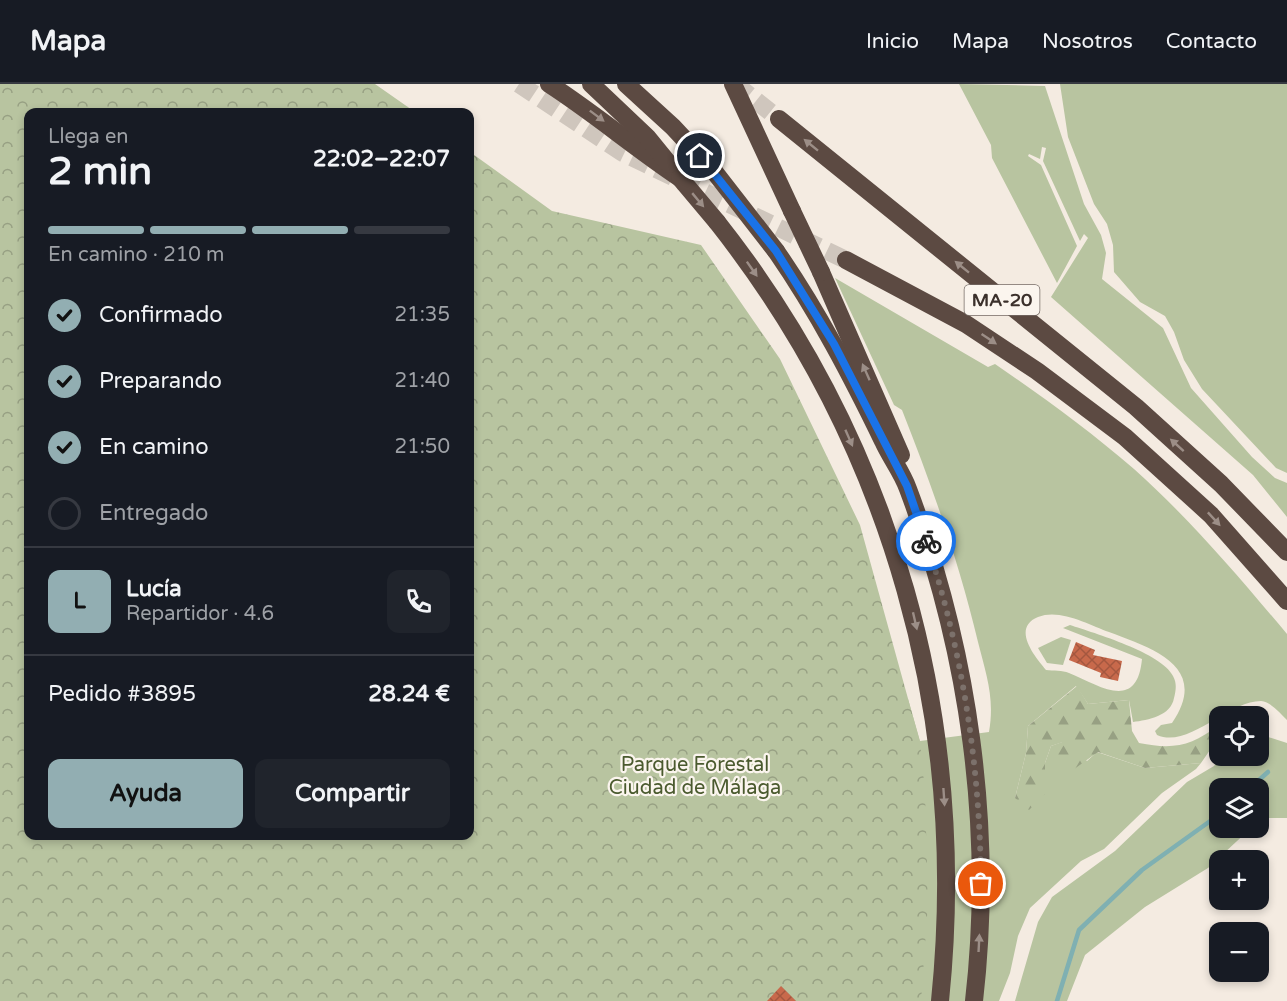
<!DOCTYPE html>
<html lang="es">
<meta charset="utf-8">
<style>
:root{--surface:#171b24;--page:#20242c;--text:#f1f3f6;--muted:#9ea1a6;--line:#363941;--accent:#92aeb2}
body{margin:0;font-family:"Varela Round",sans-serif;background:var(--page);color:var(--text);height:100vh;display:flex;flex-direction:column;font-size:22px;white-space:nowrap}
*{box-sizing:border-box;margin:0}
p{font-size:20px;color:var(--muted)}
.icon{flex:none;width:33px;height:33px;fill:none;stroke:currentColor;stroke-width:2;stroke-linecap:round;stroke-linejoin:round}
.map{position:relative;flex:1;overflow:hidden}
.drawer{position:absolute;left:24px;top:24px;width:450px;height:732px;display:flex;flex-direction:column;background:var(--surface);border-radius:12px;box-shadow:0 3px 9px #0003}
.drawer>*{flex:none}
.controls{position:absolute;left:1209px;top:622px;display:grid;gap:12px}
.controls a{display:grid;place-items:center;width:60px;height:60px;border-radius:12px;background:var(--surface);box-shadow:0 3px 9px #0003;font-size:30px}
.pin{position:absolute;display:grid;place-items:center;width:51px;height:51px;color:#fff;margin:-26px;border:3px solid #fff;border-radius:50%;box-shadow:0 2px 6px #0007}
.courier{position:absolute;display:grid;place-items:center;width:60px;height:60px;margin:-30px;border:4px solid #1a73e8;border-radius:50%;background:#fff;color:#222;box-shadow:0 2px 8px #0007}
.headline em{font-style:normal;font-weight:700}
.headline div{display:flex;flex-direction:column-reverse}
.headline{display:flex;align-items:center;justify-content:space-between;height:102px;padding:0 24px}
h1{font-size:39px;font-weight:700;line-height:45px}
.bar{display:grid;grid-template-columns:repeat(4,1fr);gap:9px 6px;align-content:center;height:72px;padding:0 24px}
.bar i{height:8px;border-radius:4px;background:var(--line)}
.bar .active{background:var(--accent)}
.bar p{grid-column:span 4}
.line{display:flex;align-items:center;gap:15px;padding:0 24px;border-top:2px solid var(--line)}
.line div{flex:1}
.round{display:grid;place-items:center;flex:none;width:63px;height:63px;border-radius:12px;background:var(--page)}
ol{padding:0 24px;list-style:none}
li{display:flex;align-items:center;gap:18px;height:66px}
li p{margin-inline-start:auto}
li .icon{padding:6px;border-radius:50%;background:var(--accent);color:#111;stroke-width:4}
li:last-child{color:var(--muted)}
li i{width:33px;height:33px;border:3px solid var(--line);border-radius:50%}
.action{display:flex;gap:12px;margin-top:auto;padding:12px 24px}
.action a{flex:1;height:69px;border-radius:12px;background:var(--accent);color:#111;font-size:24px;font-weight:700;line-height:69px;text-align:center}
.action a+a{background:var(--page);color:var(--text)}
header{display:flex;align-items:center;gap:36px;box-sizing:border-box;height:84px;padding:0 30px;background:var(--surface);border-bottom:2px solid var(--line)}
header strong{font-size:28px}
nav{display:flex;gap:33px;margin-inline-start:auto;font-size:21px}
.map>svg:first-child{display:block}
</style>
<header>
<strong>Mapa</strong>
<nav><a>Inicio</a><a>Mapa</a><a>Nosotros</a><a>Contacto</a></nav>
</header>
<div class="map">
<svg width="1287" height="917" viewBox="0 0 1287 917">
<defs>
<pattern id="forest-firs" width="22" height="20" patternUnits="userSpaceOnUse" patternTransform="scale(1.5)"><rect width="22" height="20" fill="#b8c4a0"/><path d="M5 1l3.5 6h-7zM16 11l3.5 6h-7z" fill="#97a083"/></pattern>
<pattern id="park-crowns" width="20" height="18" patternUnits="userSpaceOnUse" patternTransform="scale(1.5)"><rect width="20" height="18" fill="#b8c4a0"/><path d="M2 6a3 3 0 1 1 6 0M12 15a3 3 0 1 1 6 0" fill="none" stroke="#97a083"/></pattern>
<pattern id="building-cross-hatch" width="8" height="8" patternUnits="userSpaceOnUse" patternTransform="scale(1.5)"><rect width="8" height="8" fill="#c8694b"/><path d="M0 0l8 8M0 8l8-8" fill="none" stroke="#a4573f"/></pattern>
</defs>
<rect width="100%" height="100%" fill="#f4ebe1"/>
<g fill="#b8c4a0">
<polygon points="959,0 1045,2 1084,120 1101,151 1106,169 1102,195 1163,244 1191,304 1252,373 1275,394 1287,399 1287,433 1253,391 1051,213 1088,154 1084,150 1080,157 1043,77 1046,64 1042,63 1040,75 1029,70 1028,72 1041,81 1077,162 1057,199 992,74 991,61"/>
<polygon points="1060,0 1287,0 1287,389 1276,384 1202,305 1184,276 1174,248 1165,232 1140,218 1114,188 1113,161 1107,140 1094,120 1068,53"/>
<path d="M835,194L988,283L995,280C1043,313 1090,347 1134,385C1190,435 1239,493 1287,550V636C1280,629 1271,618 1261,617C1228,617 1189,665 1157,651L1155,647L1161,641L1172,639C1211,582 1151,564 1109,548C1089,541 1060,524 1038,533C1011,544 1035,573 1046,586C1054,587 1062,586 1069,589C1100,602 1137,628 1142,575L1063,544L1070,541C1094,549 1162,569 1173,592C1177,599 1176,606 1174,614C1171,632 1148,636 1133,638L1129,616L1088,620L1076,602L1028,642L1026,669L1015,714L1045,710V679L1051,662L1065,657L1087,677L1097,668L1145,684L1201,679L1196,685L1162,709L1104,765L1081,777L1030,824L1018,852L1010,889L999,917H871L908,615L920,657L989,648C995,614 986,590 978,558C959,478 932,402 902,326L894,321Z"/>
<polygon points="1061,553 1071,556 1063,581 1047,579 1038,564"/>
<polygon points="1259,650 1287,659 1287,734 1262,734 1259,737 1258,705 1220,705 1220,744 1251,744 1208,784 1145,823 1085,871 1067,917 1015,917 1038,838 1052,813 1115,767 1187,698 1214,682 1222,672 1258,672"/>
</g>
<path fill="url(#forest-firs)" d="M1077,602L1088,620L1129,616L1132,647L1139,659C1174,666 1191,662 1219,641V659L1210,666L1201,679L1145,684L1098,668L1070,688L1055,682L1057,668L1063,658L1051,662L1045,679V710L1029,726L1015,714L1026,669L1028,642Z"/>
<polygon fill="url(#park-crowns)" points="0,0 375,0 415,28 28,28 28,752 470,752 470,68 552,127 701,161 780,275 860,441 920,658 925,708 928,820 921,917 0,917"/>
<g fill="none" stroke-linecap="round" stroke-linejoin="round">
<g stroke="#7fb0b2" stroke-width="4.5">
<polyline points="1249,705 1268,688"/>
<polyline points="1057,917 1079,846 1142,786 1220,730"/>
</g>
</g>
<g fill="url(#building-cross-hatch)">
<polygon points="1076,558 1095,566 1093,571 1122,577 1118,597 1100,593 1101,589 1069,576"/>
<polygon points="781,902 796,917 767,917"/>
</g>
<g fill="none" stroke-linecap="round" stroke-linejoin="round">
<g stroke="#cfc6bd" stroke-width="18" stroke-dasharray="18 9" stroke-linecap="butt">
<polyline points="519,0 623,69 846,176"/>
<polyline points="735,0 779,35"/>
</g>
<g stroke="#5c4a42" stroke-width="18">
<path d="M549,0C594,29 635,64 680,94"/>
<polyline points="591,0 647,53 669,80"/>
<polyline points="626,0 673,43 713,86"/>
<polyline points="733,0 792,127"/>
<polyline points="779,35 1136,323 1221,400 1287,468"/>
<path d="M717,138C893,361 969,636 940,917"/>
<path d="M776,167C818,228 851,291 883,357C890,373 902,388 908,405C969,567 994,744 974,917"/>
<polyline points="846,176 966,240 1037,287 1125,353 1211,431 1287,517"/>
<polyline points="821,188 901,371"/>
</g>
<g stroke="#5c4a42" stroke-width="18">
<polyline points="713,86 776,167"/>
<polyline points="680,94 717,138"/>
<polyline points="792,127 821,188"/>
</g>
</g>
<defs><path id="oneway-solid" d="M-6-.8H1V-3.2L6.5 0L1 3.2V.8H-6Z" transform="scale(1.5)"/></defs>
<g fill="#9c8e87">
<use href="#oneway-solid" transform="translate(597 32) rotate(37)"/>
<use href="#oneway-solid" transform="translate(811 61) rotate(-141)"/>
<use href="#oneway-solid" transform="translate(698 116) rotate(50)"/>
<use href="#oneway-solid" transform="translate(962 183) rotate(-141)"/>
<use href="#oneway-solid" transform="translate(752 185) rotate(55)"/>
<use href="#oneway-solid" transform="translate(989 255) rotate(34)"/>
<use href="#oneway-solid" transform="translate(866 288) rotate(-114)"/>
<use href="#oneway-solid" transform="translate(849 354) rotate(66)"/>
<use href="#oneway-solid" transform="translate(1177 361) rotate(-138)"/>
<use href="#oneway-solid" transform="translate(1214 435) rotate(47)"/>
<use href="#oneway-solid" transform="translate(915 537) rotate(77)"/>
<use href="#oneway-solid" transform="translate(944 713) rotate(86)"/>
<use href="#oneway-solid" transform="translate(979 859) rotate(-87)"/>
</g>
<g fill="none" stroke-linecap="round" stroke-linejoin="round">
<path stroke="#7c716b" stroke-width="6" stroke-dasharray="0 10.8" d="M926,457C963,567 980,684 981,800"/>
<polyline stroke="#1a73e8" stroke-width="8" points="700,72 776,167 834,260 907,402 926,457"/>
</g>
<g text-anchor="middle" stroke-width="4.5" stroke-linejoin="round" paint-order="stroke">
<rect fill="#fbf5ee" stroke="#756b66" stroke-width="1.5" x="964.5" y="201" width="75" height="30" rx="4.5"/>
<g font-size="18" font-weight="bold" fill="#3b302b">
<text x="1002" y="222">MA-20</text>
</g>
<g font-size="20" fill="#4a5a2e" stroke="#fbf5ee">
<text x="695" y="687">Parque Forestal<tspan x="695" dy="23">Ciudad de Málaga</tspan></text>
</g>
</g>
</svg>
<div class="controls">
<a><svg class="icon" aria-label="locate" viewBox="0 0 24 24"><circle cx="12" cy="12" r="6"/><path d="M12 2v4M12 18v4M2 12h4M18 12h4"/></svg></a>
<a><svg class="icon" aria-label="layers" viewBox="0 0 24 24"><path d="M12 4l9 5-9 5-9-5zM3 14l9 5 9-5"/></svg></a>
<a>+</a>
<a>−</a>
</div>
<div class="pin" style="left:981px;top:800px;background:#ea580c"><svg class="icon" aria-label="bag" viewBox="0 0 24 24"><path d="M5 8h14l-1 12H6zM9 8a3 3 0 0 1 6 0"/></svg></div>
<div class="pin" style="left:700px;top:72px;background:#1f2937"><svg class="icon" aria-label="home" viewBox="0 0 24 24"><path d="M3 11l9-7 9 7M6 9v11h12V9"/></svg></div>
<div class="courier" style="left:926px;top:457px"><svg class="icon" aria-label="bike" viewBox="0 0 24 24"><circle cx="6" cy="16" r="4"/><circle cx="18" cy="16" r="4"/><path d="M6 16l4-8h5l3 8M10 8l3 8H6M13 5h3"/></svg></div>
<section class="drawer">
<div class="headline"><div><h1>2 min</h1><p>Llega en</p></div><em>22:02–22:07</em></div>
<div class="bar"><i class="active"></i><i class="active"></i><i class="active"></i><i></i><p>En camino · 210 m</p></div>
<ol>
<li><svg class="icon" aria-label="check" viewBox="0 0 24 24"><path d="M5 12l5 5 9-10"/></svg>Confirmado<p>21:35</p></li>
<li><svg class="icon" aria-label="check" viewBox="0 0 24 24"><path d="M5 12l5 5 9-10"/></svg>Preparando<p>21:40</p></li>
<li><svg class="icon" aria-label="check" viewBox="0 0 24 24"><path d="M5 12l5 5 9-10"/></svg>En camino<p>21:50</p></li>
<li><i></i>Entregado</li>
</ol>
<div class="line" style="height:108px"><b class="round" style="background:var(--accent);color:#111">L</b><div><b>Lucía</b><p>Repartidor · 4.6</p></div><a class="round"><svg class="icon" aria-label="phone" viewBox="0 0 24 24"><path d="M5 4h4l2 5-3 2q2 4 5 5l2-3 5 2v4C11 20 4 13 5 4z"/></svg></a></div>
<div class="line" style="height:78px"><div>Pedido #3895</div><b>28.24 €</b></div>
<div class="action"><a>Ayuda</a><a>Compartir</a></div>
</section>
</div>
